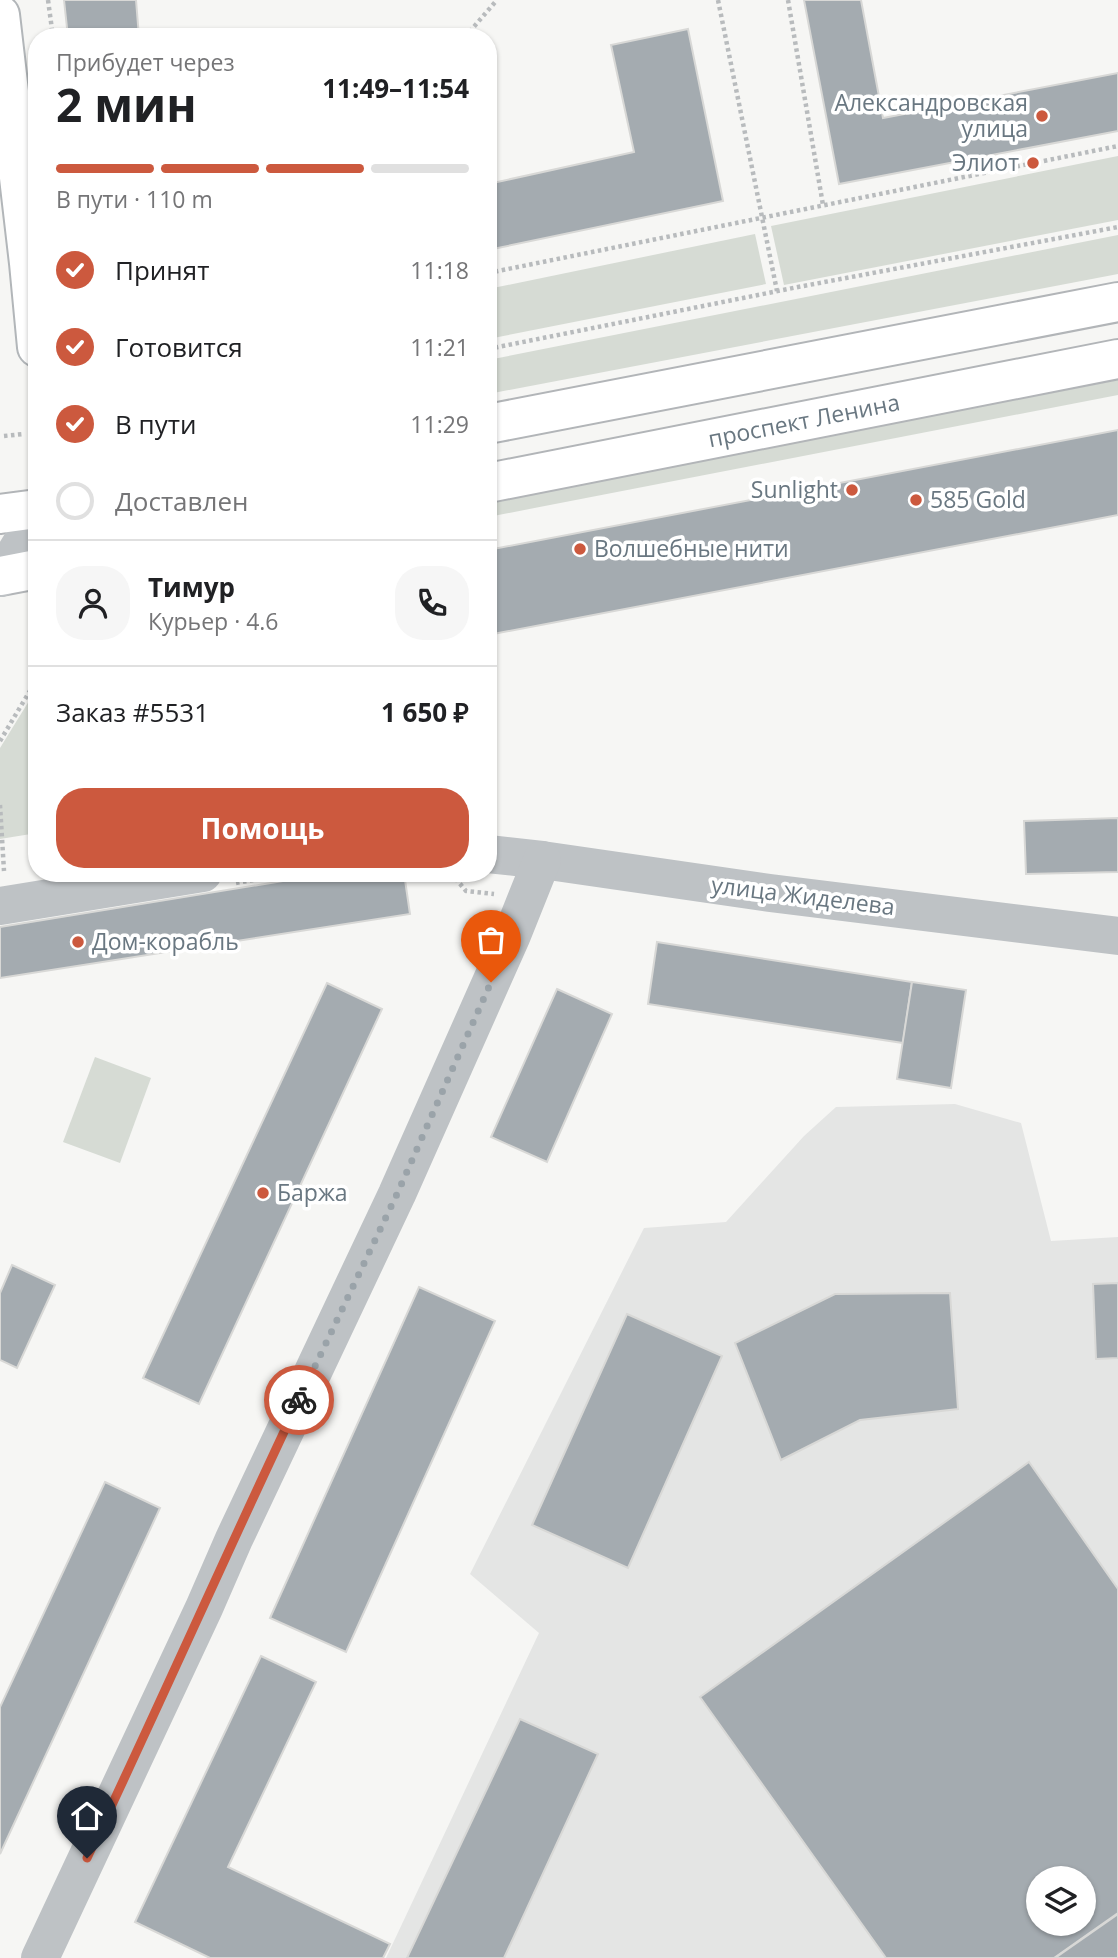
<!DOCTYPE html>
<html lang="ru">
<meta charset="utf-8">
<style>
:root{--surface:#fff;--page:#f6f6f6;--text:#202124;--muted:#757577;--line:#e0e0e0;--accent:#cc593e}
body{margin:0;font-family:"Open Sans",sans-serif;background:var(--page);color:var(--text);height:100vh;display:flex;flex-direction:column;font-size:26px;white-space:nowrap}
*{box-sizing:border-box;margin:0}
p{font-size:23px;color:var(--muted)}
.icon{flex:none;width:38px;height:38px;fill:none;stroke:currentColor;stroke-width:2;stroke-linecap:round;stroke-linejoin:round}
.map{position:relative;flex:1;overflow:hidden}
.panel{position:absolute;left:28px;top:28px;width:469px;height:854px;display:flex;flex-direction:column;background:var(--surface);border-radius:28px;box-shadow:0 2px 5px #0004}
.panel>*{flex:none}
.controls{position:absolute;left:1026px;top:1866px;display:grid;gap:14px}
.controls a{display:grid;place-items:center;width:70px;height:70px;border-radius:50%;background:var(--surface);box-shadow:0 2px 5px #0004;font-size:35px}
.pin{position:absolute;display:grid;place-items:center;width:60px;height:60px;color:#fff;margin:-72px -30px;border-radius:50% 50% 50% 0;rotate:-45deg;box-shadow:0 0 7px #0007}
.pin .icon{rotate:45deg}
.courier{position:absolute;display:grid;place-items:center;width:70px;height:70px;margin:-35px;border:5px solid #cc593e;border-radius:50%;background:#fff;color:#222;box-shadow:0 2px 9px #0007}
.summary em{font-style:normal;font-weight:700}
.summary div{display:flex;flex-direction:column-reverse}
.summary{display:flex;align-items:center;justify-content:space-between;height:119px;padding:0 28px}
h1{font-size:46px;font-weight:700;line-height:52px}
.bar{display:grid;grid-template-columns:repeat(4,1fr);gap:10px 7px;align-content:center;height:84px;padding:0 28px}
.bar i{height:9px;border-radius:5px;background:var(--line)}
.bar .current{background:var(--accent)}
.bar p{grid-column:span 4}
.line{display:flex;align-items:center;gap:18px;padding:0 28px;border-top:2px solid var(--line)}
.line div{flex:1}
.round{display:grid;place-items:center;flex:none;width:74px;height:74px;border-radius:28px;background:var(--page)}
ol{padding:0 28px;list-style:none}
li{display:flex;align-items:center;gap:21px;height:77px}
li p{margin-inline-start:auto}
li .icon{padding:7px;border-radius:50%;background:var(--accent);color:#fff;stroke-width:4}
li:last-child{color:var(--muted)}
li i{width:38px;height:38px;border:4px solid var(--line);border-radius:50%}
.cta{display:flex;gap:14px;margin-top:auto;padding:14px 28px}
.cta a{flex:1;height:80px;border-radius:28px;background:var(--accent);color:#fff;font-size:28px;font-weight:700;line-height:80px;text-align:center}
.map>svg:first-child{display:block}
</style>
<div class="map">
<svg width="1118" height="1958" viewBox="0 0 1118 1958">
<rect width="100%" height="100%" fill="#f6f6f4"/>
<path fill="#e4e5e4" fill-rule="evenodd" d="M955,1104L1021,1123L1051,1241L1118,1237V1958H386L539,1633L470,1574L644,1228L726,1222L804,1136L836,1107ZM1038,1878H1083V1923H1038Z"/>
<g fill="#d6dbd4">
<polygon points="1118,156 1118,220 784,285 771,226"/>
<polygon points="755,234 766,284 488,339 488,289"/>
<polygon points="1118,235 1118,274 488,394 488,360"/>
<polygon points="1118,380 1118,395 488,517 488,491 892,411 905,421"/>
<polygon points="37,688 37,833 0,839 0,748"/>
<polygon points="95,1057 151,1078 120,1163 63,1142"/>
</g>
<g fill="#a4abb0" stroke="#d8d8d6" stroke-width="2" fill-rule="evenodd">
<polygon points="64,0 136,0 139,37 68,37"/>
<polygon points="804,0 861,0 883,118 1118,73 1118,131 839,184"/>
<polygon points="688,29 723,201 488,250 488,184 634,152 611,45"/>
<polygon points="1118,430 1118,515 488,635 488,550"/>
<polygon points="1118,818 1118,872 1026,874 1024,821"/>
<polygon points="332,873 404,873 410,914 0,978 0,927"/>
<polygon points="657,942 912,982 903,1043 648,1004"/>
<polygon points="912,982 966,990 951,1088 897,1079"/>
<polygon points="327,983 382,1009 199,1404 143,1378"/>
<polygon points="557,989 612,1014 547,1162 491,1137"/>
<polygon points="12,1265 55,1285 17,1368 0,1360 0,1293"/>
<polygon points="1118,1283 1118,1358 1096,1359 1093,1284"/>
<polygon points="419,1287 495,1321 346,1652 270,1618"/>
<polygon points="950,1293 958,1409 860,1420 781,1460 735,1343 835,1294"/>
<polygon points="627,1314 722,1356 628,1568 532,1525"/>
<path d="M1029,1462L1118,1589V1913L1054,1958H886L700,1697ZM1038,1878H1083V1923H1038Z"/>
<polygon points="105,1482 160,1508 0,1854 0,1707"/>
<polygon points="261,1656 316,1682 228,1867 390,1944 383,1958 210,1958 135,1922"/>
<polygon points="520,1719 598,1754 504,1958 407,1958"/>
<polygon points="1118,1914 1118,1958 1055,1958"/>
</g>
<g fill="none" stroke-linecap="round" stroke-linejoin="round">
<defs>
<polyline id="major" points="0,15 29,263 37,347"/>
<g id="highway">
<polyline points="488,424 1118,302"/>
<path id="s1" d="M488,483L1118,359"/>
<polyline points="0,514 37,509"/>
<polyline points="0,576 37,569"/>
</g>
</defs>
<use href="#major" stroke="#b2b6b9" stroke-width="42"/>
<use href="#highway" stroke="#b2b5b8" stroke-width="42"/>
<g stroke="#b8bbbd" stroke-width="4.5" stroke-dasharray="3.5 3.5" stroke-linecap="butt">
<polyline points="48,0 53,37"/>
<polyline points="718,0 777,291"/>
<polyline points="788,0 823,205"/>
<polyline points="465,37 497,0"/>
<polyline points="488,273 1118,146"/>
<polyline points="488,349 798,287 1118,227"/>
<polyline points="4,436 23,434"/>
<polyline points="0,741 37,679"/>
<polyline points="0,805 4,871"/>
<polyline points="451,873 466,891 494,894"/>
<polyline points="236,883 294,873"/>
</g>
<g stroke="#bec2c5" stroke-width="38">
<polyline points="0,578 37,518"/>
<polyline points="488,854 542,860 770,893 1118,936"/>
<polyline points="0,906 203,873"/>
<polyline points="40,1958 204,1608 234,1539 397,1194 512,935 542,860"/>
</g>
<use href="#major" stroke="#fff" stroke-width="38"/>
<use href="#highway" stroke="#fff" stroke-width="38"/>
</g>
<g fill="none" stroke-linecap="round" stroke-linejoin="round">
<polyline stroke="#9aa3a9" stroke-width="7" stroke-dasharray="0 12.6" points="299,1400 397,1194 491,982"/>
<path stroke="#cc593e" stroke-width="9" d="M87,1858C159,1706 227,1552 299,1400"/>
</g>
<g fill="#cc593e" stroke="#fff" stroke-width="2.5">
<circle cx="1042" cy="116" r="7"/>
<circle cx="1033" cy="163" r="7"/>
<circle cx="852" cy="490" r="7"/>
<circle cx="916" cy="500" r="7"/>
<circle cx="580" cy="549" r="7"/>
<circle cx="78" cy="942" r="7"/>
<circle cx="263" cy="1193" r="7"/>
</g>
<g text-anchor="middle" stroke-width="7" stroke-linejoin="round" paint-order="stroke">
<g font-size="23" fill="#697781" stroke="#fff" text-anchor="start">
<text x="1028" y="111" text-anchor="end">Александровская<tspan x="1028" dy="26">улица</tspan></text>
<text x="1019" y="171" text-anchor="end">Элиот</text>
<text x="838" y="498" text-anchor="end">Sunlight</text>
<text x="930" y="508">585 Gold</text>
<text x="594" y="557">Волшебные нити</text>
<text x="92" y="950">Дом-корабль</text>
<text x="277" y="1201">Баржа</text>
</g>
<g font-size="23" fill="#697781" stroke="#fff">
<text dy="8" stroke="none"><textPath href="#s1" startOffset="322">проспект Ленина</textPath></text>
<text transform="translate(803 896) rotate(7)" y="8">улица Жиделева</text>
</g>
</g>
</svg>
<div class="controls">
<a><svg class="icon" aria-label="layers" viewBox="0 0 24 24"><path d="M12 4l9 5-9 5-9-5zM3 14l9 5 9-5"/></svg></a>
</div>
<div class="pin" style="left:491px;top:982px;background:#ea580c"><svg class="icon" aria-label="bag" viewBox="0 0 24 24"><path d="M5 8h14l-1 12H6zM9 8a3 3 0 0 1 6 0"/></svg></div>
<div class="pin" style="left:87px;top:1858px;background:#1f2937"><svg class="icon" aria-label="home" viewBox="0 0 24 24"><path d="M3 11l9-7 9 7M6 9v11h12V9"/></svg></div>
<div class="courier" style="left:299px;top:1400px"><svg class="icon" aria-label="bike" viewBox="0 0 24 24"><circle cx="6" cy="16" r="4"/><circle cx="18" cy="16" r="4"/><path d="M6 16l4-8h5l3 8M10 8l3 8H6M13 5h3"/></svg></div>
<section class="panel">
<div class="summary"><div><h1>2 мин</h1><p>Прибудет через</p></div><em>11:49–11:54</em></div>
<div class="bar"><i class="current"></i><i class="current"></i><i class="current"></i><i></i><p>В пути · 110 m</p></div>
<ol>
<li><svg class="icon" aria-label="check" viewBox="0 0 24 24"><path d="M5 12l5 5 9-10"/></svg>Принят<p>11:18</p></li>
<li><svg class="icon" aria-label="check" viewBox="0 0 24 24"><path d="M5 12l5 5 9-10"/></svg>Готовится<p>11:21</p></li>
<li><svg class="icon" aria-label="check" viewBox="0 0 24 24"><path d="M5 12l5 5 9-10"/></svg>В пути<p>11:29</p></li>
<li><i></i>Доставлен</li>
</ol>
<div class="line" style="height:126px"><a class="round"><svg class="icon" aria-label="person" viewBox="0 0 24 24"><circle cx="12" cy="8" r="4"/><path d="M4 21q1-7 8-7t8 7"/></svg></a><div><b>Тимур</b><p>Курьер · 4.6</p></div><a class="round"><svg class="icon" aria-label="phone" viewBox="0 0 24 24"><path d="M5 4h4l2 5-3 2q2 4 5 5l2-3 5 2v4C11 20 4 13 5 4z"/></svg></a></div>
<div class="line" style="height:91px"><div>Заказ #5531</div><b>1 650 ₽</b></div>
<div class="cta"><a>Помощь</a></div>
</section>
</div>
